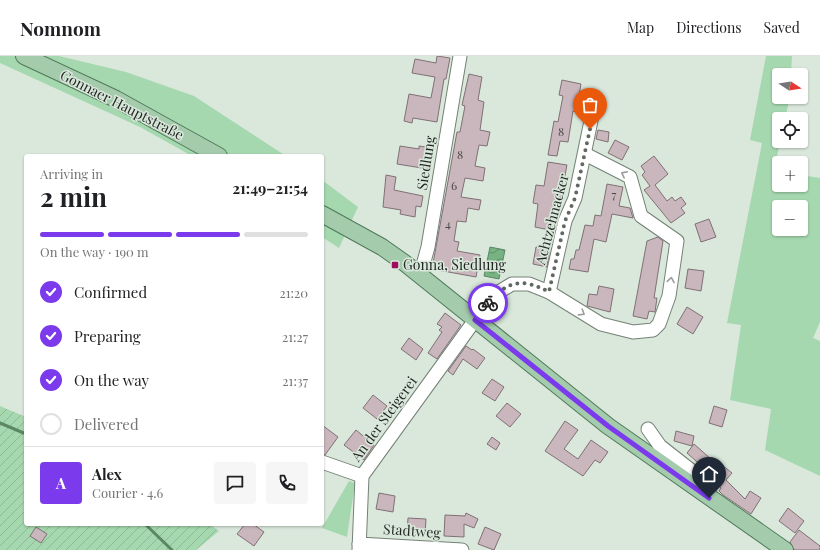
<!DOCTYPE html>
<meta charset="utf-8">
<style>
:root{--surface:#fff;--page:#f6f6f6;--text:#202124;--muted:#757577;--line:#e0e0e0;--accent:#7c3aed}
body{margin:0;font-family:"Playfair Display",serif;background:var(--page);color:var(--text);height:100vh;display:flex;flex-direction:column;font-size:15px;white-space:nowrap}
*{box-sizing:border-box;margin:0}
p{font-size:13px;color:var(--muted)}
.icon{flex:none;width:22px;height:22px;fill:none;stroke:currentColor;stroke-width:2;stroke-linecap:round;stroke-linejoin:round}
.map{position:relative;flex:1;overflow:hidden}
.sheet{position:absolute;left:24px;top:98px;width:300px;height:372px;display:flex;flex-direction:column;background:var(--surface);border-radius:4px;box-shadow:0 1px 3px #0004}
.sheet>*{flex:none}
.needle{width:26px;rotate:102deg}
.buttons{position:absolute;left:772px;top:12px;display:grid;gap:8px}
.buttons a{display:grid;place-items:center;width:36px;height:36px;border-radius:4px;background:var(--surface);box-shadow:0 1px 3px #0004;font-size:20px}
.pin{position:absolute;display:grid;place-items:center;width:34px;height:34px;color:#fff;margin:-41px -17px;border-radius:50% 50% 50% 0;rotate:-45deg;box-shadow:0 0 4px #0007}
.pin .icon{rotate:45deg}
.courier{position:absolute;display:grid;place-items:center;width:40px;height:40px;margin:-20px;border:3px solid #7c3aed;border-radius:50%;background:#fff;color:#222;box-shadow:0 1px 5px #0007}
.summary em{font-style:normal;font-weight:700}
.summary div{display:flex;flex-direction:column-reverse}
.summary{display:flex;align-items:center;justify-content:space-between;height:68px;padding:0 16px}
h1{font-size:26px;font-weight:700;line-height:30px}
.bar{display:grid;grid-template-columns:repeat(4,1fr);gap:6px 4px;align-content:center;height:48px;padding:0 16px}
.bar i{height:5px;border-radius:3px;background:var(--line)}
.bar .active{background:var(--accent)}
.bar p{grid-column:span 4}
.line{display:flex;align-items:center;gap:10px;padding:0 16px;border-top:1px solid var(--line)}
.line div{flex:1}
.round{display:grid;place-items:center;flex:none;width:42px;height:42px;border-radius:4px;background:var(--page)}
ol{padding:0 16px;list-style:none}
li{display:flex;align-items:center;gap:12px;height:44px}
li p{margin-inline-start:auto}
li .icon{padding:4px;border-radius:50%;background:var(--accent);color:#fff;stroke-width:4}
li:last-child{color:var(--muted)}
li i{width:22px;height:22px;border:2px solid var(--line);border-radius:50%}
header{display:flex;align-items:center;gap:24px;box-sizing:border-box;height:56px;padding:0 20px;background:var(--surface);border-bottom:1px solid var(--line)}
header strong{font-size:19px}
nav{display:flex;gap:22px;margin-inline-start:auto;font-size:14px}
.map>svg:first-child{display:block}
</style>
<header>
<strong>Nomnom</strong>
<nav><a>Map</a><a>Directions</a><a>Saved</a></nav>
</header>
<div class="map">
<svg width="820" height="494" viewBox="0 0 820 494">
<defs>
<pattern id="garden-furrows" width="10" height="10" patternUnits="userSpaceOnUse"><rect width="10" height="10" fill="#a5d8ae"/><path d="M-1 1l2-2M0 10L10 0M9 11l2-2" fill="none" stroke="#8eb995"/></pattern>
<pattern id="water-waves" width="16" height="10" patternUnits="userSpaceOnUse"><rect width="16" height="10" fill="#76b282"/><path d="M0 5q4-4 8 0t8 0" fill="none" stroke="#60916a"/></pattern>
</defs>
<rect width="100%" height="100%" fill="#dae8dc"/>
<g fill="#a5d8ae" fill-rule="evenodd">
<polygon points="0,0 59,0 126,16 194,40 286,100 192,100 140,71 0,7"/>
<path d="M766,0H792L791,19H779V41H790L785,63H779L780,85L774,116L779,117V129H801V119L820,122V266L813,282L820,285V420L765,394L771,353L730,344L741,269L727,267L762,87L750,84ZM779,151H801V173H779Z"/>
<polygon points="322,124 358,151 339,192 322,181"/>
<polygon points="349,425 355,427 347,481 322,472"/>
</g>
<polygon fill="url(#garden-furrows)" points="0,350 26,361 26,468 209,468 219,475 196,494 0,494"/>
<polygon fill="url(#water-waves)" stroke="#5c8765" points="490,191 505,194 499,223 484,220"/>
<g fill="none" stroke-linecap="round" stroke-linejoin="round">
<g stroke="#5c8765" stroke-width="3">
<polyline points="0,367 26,378"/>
<polyline points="145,468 172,494"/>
</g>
</g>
<g fill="#c9b7bd" stroke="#807075">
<polygon points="437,0 450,2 446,23 444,23 437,66 413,62 412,67 404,65 409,38 431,42 435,21 412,17 415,3 436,7"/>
<polygon points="469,18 482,21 478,44 484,46 480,74 490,76 487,90 479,89 475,110 485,112 483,125 465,122 461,141 481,144 479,154 468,152 466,166 457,165 454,185 459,186 457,195 480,199 476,221 432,213 457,76 460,76 465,50 462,49"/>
<polygon points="562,24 581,28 576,56 573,55 568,86 560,85 557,100 548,99 554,65 558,66 563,40 559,39"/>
<polygon points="598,74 609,76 608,86 596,83"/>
<polygon points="615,84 629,91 622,104 608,97"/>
<polygon points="400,90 419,93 419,90 432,92 428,113 397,108"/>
<polygon points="654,100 668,118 655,129 667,145 672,141 675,145 681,141 686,148 681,152 685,157 671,167 644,134 650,130 642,119 645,116 641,110"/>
<polygon points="548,106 567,109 554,175 535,171 538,148 533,147 536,129 544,130"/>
<polygon points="386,119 396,121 394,134 423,140 421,151 416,150 415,161 400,158 401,154 383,151"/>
<polygon points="607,128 623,131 619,150 630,152 633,162 612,158 606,186 594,183 588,216 569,213 571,203 574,203 576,194 579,194 585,169 593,170 595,159 601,160"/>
<polygon points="709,163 716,181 701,186 695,168"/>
<polygon points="658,181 663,185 654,242 657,242 655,256 649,255 647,263 633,260 647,185"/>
<polygon points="536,191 550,193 547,211 533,208"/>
<polygon points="688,213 704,215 701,235 685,232"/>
<polygon points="599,230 614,233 610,256 587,250 589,238 597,239"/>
<polygon points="687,251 703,261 693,278 677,268"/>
<polygon points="445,257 461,269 437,303 428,297 442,276 439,274 442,271 437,268"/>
<polygon points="409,282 423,293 416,304 401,293"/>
<polygon points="466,290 472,294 473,293 485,302 477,313 463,303 453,319 448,315"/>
<polygon points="492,323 504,331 495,345 482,337"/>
<polygon points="373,339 387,350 377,363 363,352"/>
<polygon points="507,347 521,358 510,371 496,360"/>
<polygon points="714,350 727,354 722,371 709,367"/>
<polygon points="565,365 578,374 564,393 578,403 591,384 608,396 600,407 595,404 583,420 545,395"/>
<polygon points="322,369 338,381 325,399 322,398"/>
<polygon points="356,374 374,389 364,404 344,389"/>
<polygon points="676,375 694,380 692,390 674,385"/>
<polygon points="492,381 500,387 496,394 487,388"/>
<polygon points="694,388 720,411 722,409 732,417 726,424 745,443 750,435 761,442 751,458 723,439 719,435 721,432 712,422 713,420 687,397"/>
<polygon points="379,437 395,440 393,456 376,453"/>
<polygon points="788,452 804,465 795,477 779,465"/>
<polygon points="466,457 478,463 474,472 464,468 464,481 444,480 445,459 465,460"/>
<polygon points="408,462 426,463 425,479 407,478"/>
<polygon points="245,468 253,468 264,476 254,490 237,478"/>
<polygon points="36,471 47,478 41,487 30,480"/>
<polygon points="485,471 501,478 494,494 478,488"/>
<polygon points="799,474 820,490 820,494 794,494 790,486"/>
</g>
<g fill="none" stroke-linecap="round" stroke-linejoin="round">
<defs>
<g id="minor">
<polyline points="417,217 423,209 428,191 460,0"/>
<polyline points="549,236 565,165 575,142 592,60 589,56"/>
<polyline points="648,373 660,390 702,423 709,432 709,441"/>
<polyline points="322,406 362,420"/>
<polyline points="359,488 462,494"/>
<polyline points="359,494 362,420 475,264 497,237 512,228 529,228 549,236 601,268 633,276 653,274 659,268 669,240 677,185 641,160 630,121 585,98"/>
</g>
<g id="major">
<polyline points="24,0 116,43 219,100"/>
<polyline points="322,158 382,191 406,208 608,370 785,494"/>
</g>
</defs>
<use href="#minor" stroke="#748176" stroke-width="15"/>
<use href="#major" stroke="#4f7a58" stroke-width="18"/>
<use href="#minor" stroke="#fff" stroke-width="13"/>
<use href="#major" stroke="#a5cbad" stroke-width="16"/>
</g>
<defs><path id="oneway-chevron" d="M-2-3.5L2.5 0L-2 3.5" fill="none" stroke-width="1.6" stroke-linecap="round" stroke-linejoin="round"/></defs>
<g stroke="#9a9c9b">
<use href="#oneway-chevron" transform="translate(624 118) rotate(-153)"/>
<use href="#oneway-chevron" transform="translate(671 224) rotate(-81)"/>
<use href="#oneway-chevron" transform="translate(582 257) rotate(32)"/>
</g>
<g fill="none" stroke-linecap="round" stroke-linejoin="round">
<path stroke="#606962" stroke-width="4" stroke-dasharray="0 7.2" d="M488,247C508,224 523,222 549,236L565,165L575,142L590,73"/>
<polyline stroke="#7c3aed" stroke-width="5" points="488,247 475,264 608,370 709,442"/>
</g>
<rect fill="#9e0f5a" stroke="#dae8dc" stroke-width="1.5" x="391" y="205" width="8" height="8" rx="2"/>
<g text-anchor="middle" stroke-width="3" stroke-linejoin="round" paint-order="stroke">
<g font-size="12" fill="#4a4947">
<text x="561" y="80">8</text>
<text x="460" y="103">8</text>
<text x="454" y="134">6</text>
<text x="614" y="143">7</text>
<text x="448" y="172">4</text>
</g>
<g font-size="14" fill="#1f2420" stroke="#dae8dc">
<text transform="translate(122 49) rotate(27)" y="5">Gonnaer Hauptstraße</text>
<text transform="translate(426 107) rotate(-81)" y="5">Siedlung</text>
<text transform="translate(552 163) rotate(-75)" y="5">Achtzehnacker</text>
<text transform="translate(384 363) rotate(-54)" y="5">An der Steigerei</text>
<text transform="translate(412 475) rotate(4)" y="5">Stadtweg</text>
</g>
<g font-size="14" fill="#1f2420" stroke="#dae8dc" text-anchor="start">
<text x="403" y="214">Gonna, Siedlung</text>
</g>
</g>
</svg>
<div class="buttons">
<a><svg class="needle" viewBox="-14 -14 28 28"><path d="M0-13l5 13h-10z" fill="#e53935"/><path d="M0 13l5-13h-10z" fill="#757577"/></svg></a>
<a><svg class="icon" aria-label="locate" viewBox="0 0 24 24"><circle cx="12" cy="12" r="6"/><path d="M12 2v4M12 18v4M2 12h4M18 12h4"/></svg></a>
<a>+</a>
<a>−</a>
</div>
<div class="pin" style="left:590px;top:73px;background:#ea580c"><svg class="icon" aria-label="bag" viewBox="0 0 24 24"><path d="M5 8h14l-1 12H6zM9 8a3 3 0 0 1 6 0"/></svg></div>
<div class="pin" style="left:709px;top:442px;background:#1f2937"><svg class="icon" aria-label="home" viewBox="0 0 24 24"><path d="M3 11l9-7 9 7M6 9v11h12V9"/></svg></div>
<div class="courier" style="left:488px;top:247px"><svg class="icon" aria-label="bike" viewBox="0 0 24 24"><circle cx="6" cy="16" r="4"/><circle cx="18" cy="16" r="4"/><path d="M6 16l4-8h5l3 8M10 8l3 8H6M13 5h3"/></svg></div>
<section class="sheet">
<div class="summary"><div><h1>2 min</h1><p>Arriving in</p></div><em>21:49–21:54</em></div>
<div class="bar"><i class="active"></i><i class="active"></i><i class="active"></i><i></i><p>On the way · 190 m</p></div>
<ol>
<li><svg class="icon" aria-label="check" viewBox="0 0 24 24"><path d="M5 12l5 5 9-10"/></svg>Confirmed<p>21:20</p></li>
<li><svg class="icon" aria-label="check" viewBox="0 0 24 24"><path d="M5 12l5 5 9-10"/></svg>Preparing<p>21:27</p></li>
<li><svg class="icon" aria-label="check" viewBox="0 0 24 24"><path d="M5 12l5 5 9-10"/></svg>On the way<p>21:37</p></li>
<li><i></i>Delivered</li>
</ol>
<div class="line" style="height:72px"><b class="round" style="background:var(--accent);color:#fff">A</b><div><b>Alex</b><p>Courier · 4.6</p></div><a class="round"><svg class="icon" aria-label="chat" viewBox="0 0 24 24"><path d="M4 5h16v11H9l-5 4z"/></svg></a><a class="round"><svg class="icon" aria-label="phone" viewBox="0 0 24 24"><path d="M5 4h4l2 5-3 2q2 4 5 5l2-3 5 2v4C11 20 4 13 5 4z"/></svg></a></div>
</section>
</div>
